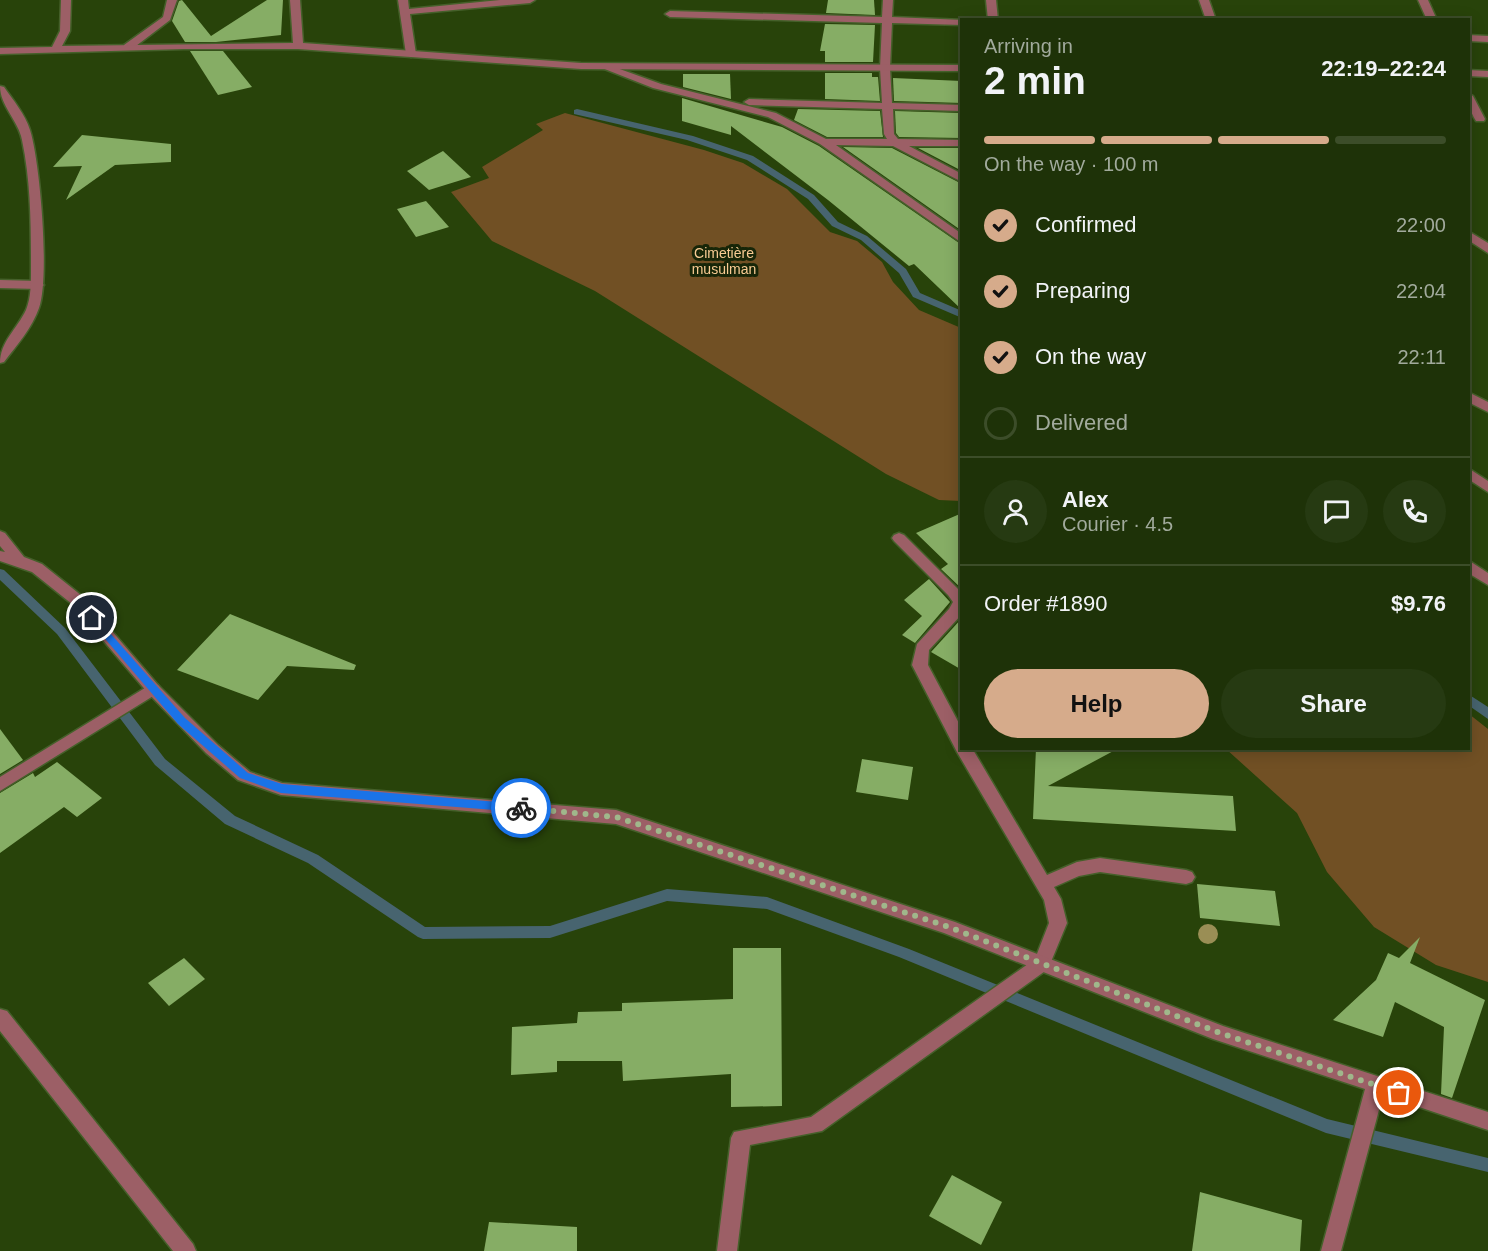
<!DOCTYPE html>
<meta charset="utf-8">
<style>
:root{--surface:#1e3208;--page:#263a12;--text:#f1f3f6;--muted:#a1aa9c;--line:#3c4d29;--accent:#d6ab8b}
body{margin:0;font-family:Helvetica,sans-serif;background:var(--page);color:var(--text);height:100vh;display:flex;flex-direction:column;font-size:22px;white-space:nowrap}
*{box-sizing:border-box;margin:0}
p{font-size:20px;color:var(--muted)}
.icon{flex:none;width:33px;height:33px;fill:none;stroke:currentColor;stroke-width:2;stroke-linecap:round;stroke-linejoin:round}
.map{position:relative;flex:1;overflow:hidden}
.panel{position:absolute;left:960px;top:18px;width:510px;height:732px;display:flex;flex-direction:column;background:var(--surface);border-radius:0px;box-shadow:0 3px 15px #0003,0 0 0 2px var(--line)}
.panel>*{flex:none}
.pin{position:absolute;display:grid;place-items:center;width:51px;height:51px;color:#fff;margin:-26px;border:3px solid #fff;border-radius:50%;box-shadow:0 2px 6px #0007}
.courier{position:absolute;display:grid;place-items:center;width:60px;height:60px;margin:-30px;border:4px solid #1a73e8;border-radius:50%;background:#fff;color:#222;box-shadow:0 2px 8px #0007}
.headline em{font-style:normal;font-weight:700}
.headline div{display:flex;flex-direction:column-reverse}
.headline{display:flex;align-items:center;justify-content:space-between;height:102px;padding:0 24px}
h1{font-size:39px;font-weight:700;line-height:45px}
.bar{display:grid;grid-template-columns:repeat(4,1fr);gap:9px 6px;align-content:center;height:72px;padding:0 24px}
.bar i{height:8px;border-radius:4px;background:var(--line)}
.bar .on{background:var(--accent)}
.bar p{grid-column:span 4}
.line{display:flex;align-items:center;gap:15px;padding:0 24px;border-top:2px solid var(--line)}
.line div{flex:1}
.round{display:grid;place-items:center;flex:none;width:63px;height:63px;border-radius:32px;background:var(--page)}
ol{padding:0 24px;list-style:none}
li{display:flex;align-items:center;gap:18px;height:66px}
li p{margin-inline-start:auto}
li .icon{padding:6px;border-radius:50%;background:var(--accent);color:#111;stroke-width:4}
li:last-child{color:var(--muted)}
li i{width:33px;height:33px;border:3px solid var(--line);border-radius:50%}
.primary-button{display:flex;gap:12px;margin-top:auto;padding:12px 24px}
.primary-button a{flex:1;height:69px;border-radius:36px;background:var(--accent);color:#111;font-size:24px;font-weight:700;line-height:69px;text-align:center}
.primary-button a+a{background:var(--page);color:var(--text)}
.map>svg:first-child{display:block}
</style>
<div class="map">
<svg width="1488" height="1251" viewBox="0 0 1488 1251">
<rect width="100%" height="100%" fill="#28430a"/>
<g fill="#715024">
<polygon points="565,113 704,150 743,163 787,189 830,232 857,241 882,262 893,282 919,310 961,328 961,501 939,500 886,474 595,291 492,241 451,192 489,178 482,167 543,130 536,124"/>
<polygon points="1469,714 1488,729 1488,982 1436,965 1374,927 1327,872 1297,813 1226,749 1468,748"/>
</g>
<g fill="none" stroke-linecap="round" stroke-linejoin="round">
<g fill="#47646f" fill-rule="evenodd">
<polygon points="577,109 693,136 753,156 814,195 838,222 867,236 906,269 920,293 962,311 962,318 913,297 899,273 861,240 832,226 808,199 747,160 687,140 574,114 574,110"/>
<polygon points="0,569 4,570 65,628 165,759 235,816 318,855 425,927 550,926 667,889 767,897 909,949 1327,1119 1488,1158 1488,1172 1326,1133 899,957 767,909 667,901 550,938 423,939 418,937 308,863 225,824 155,765 57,634 0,580"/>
<polygon points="1468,694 1488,707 1488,719 1468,705"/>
</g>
</g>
<g fill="#86ad65">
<polygon points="182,0 211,36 267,0 283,0 281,35 216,42 185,42 172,21 179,1"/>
<polygon points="828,0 874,0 875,15 826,13"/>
<polygon points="825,24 875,25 873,62 825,62 825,51 820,51"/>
<polygon points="190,51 223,51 252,87 218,95"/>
<polygon points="825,73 872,73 872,77 878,77 880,101 825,99"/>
<polygon points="683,74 730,74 731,99 683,87"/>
<polygon points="893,78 962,81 962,103 894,101"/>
<polygon points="682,98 782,127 819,146 962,245 962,310 914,264 909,266 828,200 731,126 731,135 682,121"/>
<polygon points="798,109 880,111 883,137 827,137 794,120"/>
<polygon points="895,111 962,113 962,138 899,137 896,133"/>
<polygon points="82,135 171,144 171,162 115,165 66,200 82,166 53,167"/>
<polygon points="843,147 892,148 962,184 962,231"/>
<polygon points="918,148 962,148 962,171"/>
<polygon points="443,151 471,177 429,190 407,171"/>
<polygon points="426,201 449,227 416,237 397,209"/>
<polygon points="962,513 962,589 941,569 948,564 916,533"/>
<polygon points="929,579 950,602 915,643 902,635 922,616 904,600"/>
<polygon points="230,614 356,665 354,670 287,666 258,700 177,670"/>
<polygon points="962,618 962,670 931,652"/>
<polygon points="0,729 23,760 0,774"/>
<polygon points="1036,748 1119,748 1048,786 1233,796 1236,831 1033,819"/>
<polygon points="862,759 913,767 908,800 856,792"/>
<polygon points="57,762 102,798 77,817 64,807 0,853 0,793 33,773 35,777"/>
<polygon points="1197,884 1275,891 1280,926 1200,918"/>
<polygon points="1420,937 1410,963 1485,1000 1452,1098 1441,1094 1444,1027 1395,1002 1383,1037 1333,1020 1376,980 1388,953 1399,958"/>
<polygon points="733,948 781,948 782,1106 731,1107 731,1074 623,1081 622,1061 557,1061 557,1072 511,1075 512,1027 577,1023 578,1012 622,1011 622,1003 733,999"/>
<polygon points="184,958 205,979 169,1006 148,983"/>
<polygon points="952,1175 1002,1202 981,1245 929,1216"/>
<polygon points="1200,1192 1302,1220 1300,1251 1192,1251"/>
<polygon points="489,1222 577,1227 577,1251 484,1251"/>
</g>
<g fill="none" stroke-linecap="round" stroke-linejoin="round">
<defs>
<g id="service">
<polygon points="167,0 177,0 170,20 132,49 124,49 124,45 163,17"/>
<polygon points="398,0 408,0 409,9 500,0 535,0 530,3 410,14 416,54 411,57 406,54"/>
<polygon points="883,0 893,0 892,17 964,20 962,20 962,25 892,23 890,68 892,103 962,105 962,111 893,109 894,134 898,139 962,140 962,146 909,146 962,174 962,182 893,146 836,145 962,234 962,243 820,144 768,117 653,88 597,66 606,64 661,84 776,113 826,139 887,139 884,134 882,109 749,105 744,102 749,99 882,103 880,68 882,23 670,17 665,14 670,11 882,17"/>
<polygon points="986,0 996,0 998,20 988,20"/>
<polygon points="1418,0 1428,0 1437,20 1427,20"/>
<polygon points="1468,35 1488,36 1488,42 1468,41"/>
<path d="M1468,93L1473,96L1485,119L1484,121H1476C1470,111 1468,105 1468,93Z"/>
<polygon points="1468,231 1488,243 1488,253 1468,240"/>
<polygon points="0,280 38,281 44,285 38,289 0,288"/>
<polygon points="1468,468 1488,481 1488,492 1468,479"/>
<polygon points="899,533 904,535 962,593 962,614 929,650 928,665 962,729 962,748 972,748 1047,875 1077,862 1100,858 1186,870 1192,872 1195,877 1192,882 1186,884 1100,872 1079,876 1054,887 1061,899 1067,923 1048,969 822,1131 750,1145 737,1251 717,1251 731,1138 734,1132 811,1117 1035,959 1049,923 1044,900 957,752 912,665 917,644 949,609 953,602 948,595 894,541 892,538 894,535"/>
<polygon points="1468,560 1488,573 1488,585 1468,573"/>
<polygon points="153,683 158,685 161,689 158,693 0,791 0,777"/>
<polygon points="0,1009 7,1011 193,1244 196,1251 173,1251 0,1031"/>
</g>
<g id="minor">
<polygon points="61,0 71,0 70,31 62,46 293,43 290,0 300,0 303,43 581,63 962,65 962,71 581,69 298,49 184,49 0,54 0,48 52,47 60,31"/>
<polygon points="1199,0 1209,0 1216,20 1206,20"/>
<polygon points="1468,70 1488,71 1488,77 1468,76"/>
<path d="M0,86L4,87C13,100 25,114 30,130C40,161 50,278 39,308C32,328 17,345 4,362L0,363C0,342 17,329 26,310C31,298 31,283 31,269C31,227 31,182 22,140C18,120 0,106 0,86Z"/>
<polygon points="1468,392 1488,402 1488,412 1468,402"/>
<polygon points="0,531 5,533 24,557 42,564 82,596 158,685 218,745 250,772 282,783 616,810 955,922 1223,1026 1488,1112 1488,1130 1383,1095 1341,1251 1321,1251 1365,1089 1213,1039 944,933 616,824 281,795 238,780 206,753 148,693 72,604 32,572 0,561 0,551 5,552 0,546"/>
</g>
</defs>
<use href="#service" stroke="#45602a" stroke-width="3"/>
<use href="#minor" stroke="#45602a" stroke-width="3"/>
<use href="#service" fill="#9c5f66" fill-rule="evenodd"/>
<use href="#minor" fill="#9c5f66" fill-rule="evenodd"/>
</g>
<circle fill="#9a8e55" cx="1208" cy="934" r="10"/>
<polygon fill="#1a73e8" points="92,615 95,616 185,718 248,773 282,784 521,804 527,808 521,812 281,793 240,778 178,724 89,620 87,618"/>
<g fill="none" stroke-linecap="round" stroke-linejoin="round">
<polyline stroke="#a0b78b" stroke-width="6" stroke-dasharray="0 10.8" points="521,808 616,817 949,927 1220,1033 1399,1093"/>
</g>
<g text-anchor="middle" stroke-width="6" stroke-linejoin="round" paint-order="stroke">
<g font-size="14" fill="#f8cb93" stroke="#172608">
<text x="724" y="258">Cimetière<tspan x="724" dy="16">musulman</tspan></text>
</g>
</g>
</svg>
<div class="pin" style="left:1399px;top:1093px;background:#ea580c"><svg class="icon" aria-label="bag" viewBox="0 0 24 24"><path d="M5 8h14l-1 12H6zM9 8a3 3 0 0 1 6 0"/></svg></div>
<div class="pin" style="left:92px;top:618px;background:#1f2937"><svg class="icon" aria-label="home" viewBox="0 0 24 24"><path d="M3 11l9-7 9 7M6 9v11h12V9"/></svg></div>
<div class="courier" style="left:521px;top:808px"><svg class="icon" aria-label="bike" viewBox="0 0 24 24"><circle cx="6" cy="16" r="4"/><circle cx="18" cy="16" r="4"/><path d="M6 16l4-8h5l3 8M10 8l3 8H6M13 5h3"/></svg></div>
<section class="panel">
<div class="headline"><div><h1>2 min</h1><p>Arriving in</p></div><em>22:19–22:24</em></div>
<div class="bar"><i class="on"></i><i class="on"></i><i class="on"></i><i></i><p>On the way · 100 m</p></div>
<ol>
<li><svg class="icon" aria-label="check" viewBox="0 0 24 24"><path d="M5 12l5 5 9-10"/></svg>Confirmed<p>22:00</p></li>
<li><svg class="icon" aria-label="check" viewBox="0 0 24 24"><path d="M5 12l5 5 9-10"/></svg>Preparing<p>22:04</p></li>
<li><svg class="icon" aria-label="check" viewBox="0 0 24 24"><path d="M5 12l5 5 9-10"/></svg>On the way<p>22:11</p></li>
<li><i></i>Delivered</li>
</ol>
<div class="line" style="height:108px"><a class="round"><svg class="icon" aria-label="person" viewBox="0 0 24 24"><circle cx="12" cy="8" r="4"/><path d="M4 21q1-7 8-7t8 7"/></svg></a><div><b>Alex</b><p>Courier · 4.5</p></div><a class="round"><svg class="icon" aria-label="chat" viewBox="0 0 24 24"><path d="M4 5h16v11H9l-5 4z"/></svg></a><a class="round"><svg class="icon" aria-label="phone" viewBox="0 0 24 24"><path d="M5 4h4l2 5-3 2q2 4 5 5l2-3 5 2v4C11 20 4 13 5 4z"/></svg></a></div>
<div class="line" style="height:78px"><div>Order #1890</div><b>$9.76</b></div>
<div class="primary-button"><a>Help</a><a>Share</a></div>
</section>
</div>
